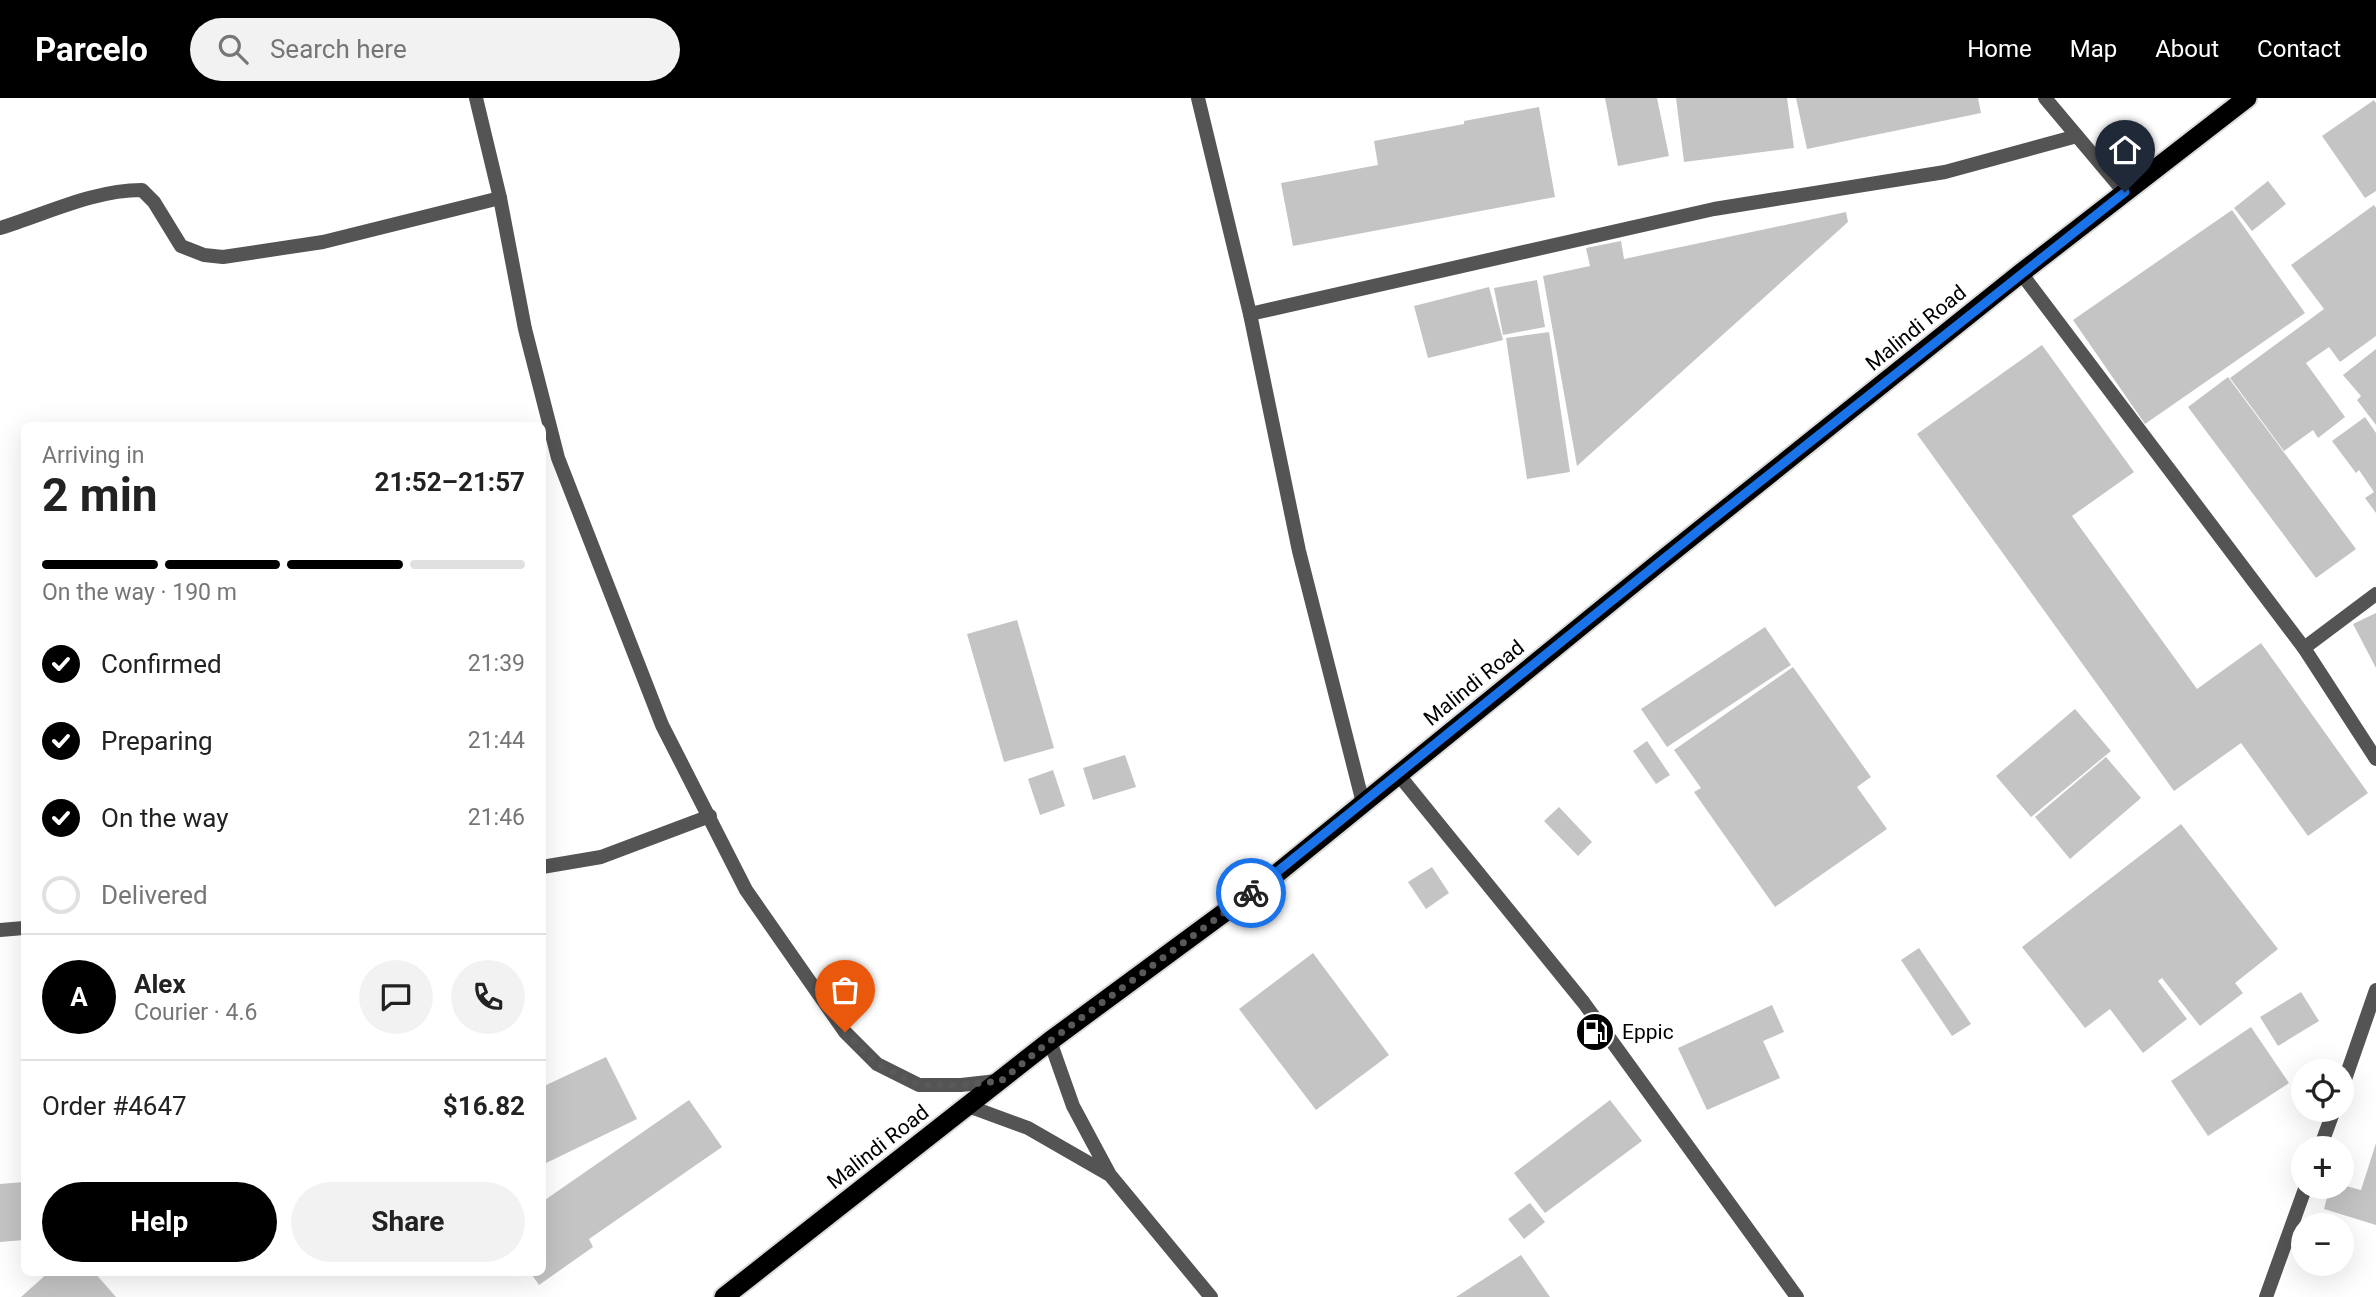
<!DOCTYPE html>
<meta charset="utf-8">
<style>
:root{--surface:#fff;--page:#f2f2f2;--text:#222;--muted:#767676;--line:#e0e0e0;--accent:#000}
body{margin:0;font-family:Roboto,sans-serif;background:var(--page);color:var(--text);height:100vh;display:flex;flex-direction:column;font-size:26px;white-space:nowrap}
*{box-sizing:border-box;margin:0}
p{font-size:23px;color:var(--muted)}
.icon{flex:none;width:38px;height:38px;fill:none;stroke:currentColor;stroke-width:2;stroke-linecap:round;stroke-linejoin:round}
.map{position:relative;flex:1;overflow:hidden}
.drawer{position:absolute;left:21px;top:324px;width:525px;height:854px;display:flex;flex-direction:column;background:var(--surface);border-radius:10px;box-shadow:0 7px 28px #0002}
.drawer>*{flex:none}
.controls{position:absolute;left:2291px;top:961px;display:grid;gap:14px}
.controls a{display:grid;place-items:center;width:63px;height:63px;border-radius:50%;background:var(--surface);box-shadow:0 7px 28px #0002;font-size:35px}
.pin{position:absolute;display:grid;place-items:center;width:60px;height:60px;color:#fff;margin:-72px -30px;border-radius:50% 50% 50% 0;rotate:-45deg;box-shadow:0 0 7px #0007}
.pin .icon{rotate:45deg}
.courier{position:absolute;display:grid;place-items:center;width:70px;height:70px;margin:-35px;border:5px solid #1a73e8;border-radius:50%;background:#fff;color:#222;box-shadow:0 2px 9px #0007}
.headline em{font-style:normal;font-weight:700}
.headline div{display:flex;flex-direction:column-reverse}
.headline{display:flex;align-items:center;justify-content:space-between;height:119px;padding:0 21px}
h1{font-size:46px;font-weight:700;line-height:52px}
.bar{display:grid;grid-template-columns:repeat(4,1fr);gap:10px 7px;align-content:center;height:84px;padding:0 21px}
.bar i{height:9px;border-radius:5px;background:var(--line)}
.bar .current{background:var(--accent)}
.bar p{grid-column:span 4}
.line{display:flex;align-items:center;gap:18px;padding:0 21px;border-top:2px solid var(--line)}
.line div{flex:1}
.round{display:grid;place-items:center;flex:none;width:74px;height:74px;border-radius:37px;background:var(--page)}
ol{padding:0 21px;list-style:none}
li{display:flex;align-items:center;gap:21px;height:77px}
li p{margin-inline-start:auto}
li .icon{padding:7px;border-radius:50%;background:var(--accent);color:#fff;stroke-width:4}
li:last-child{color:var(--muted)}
li i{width:38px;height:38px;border:4px solid var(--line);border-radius:50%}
.action{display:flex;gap:14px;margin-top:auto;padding:14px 21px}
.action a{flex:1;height:80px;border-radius:42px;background:var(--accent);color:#fff;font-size:28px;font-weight:700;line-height:80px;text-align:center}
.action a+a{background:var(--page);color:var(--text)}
header{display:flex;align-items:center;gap:42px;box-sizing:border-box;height:98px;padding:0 35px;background:var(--accent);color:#fff}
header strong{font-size:33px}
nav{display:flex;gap:38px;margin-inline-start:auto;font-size:24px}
.search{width:490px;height:63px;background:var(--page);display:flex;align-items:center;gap:18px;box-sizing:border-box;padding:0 24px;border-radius:38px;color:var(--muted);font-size:26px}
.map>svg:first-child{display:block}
</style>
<header>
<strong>Parcelo</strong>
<div class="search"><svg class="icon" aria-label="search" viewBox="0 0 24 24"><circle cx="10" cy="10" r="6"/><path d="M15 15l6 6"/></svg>Search here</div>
<nav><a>Home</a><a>Map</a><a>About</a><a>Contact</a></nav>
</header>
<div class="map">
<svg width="2376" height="1199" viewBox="0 0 2376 1199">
<rect width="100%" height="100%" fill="#fff"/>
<g fill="#c4c4c4">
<polygon points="1605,0 1657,0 1669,58 1618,68"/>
<polygon points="1676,0 1787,0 1794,50 1684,64"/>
<polygon points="1796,0 1978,0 1981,15 1807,51"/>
<polygon points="2374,2 2376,5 2376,93 2365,100 2322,38"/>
<polygon points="1539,9 1555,99 1293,148 1281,85 1378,67 1374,43 1464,26 1464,23"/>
<polygon points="2268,83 2286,106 2252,133 2234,110"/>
<polygon points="2374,107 2376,110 2376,238 2340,264 2329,249 2306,265 2345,319 2318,340 2313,332 2284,353 2230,280 2324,211 2291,167"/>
<polygon points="2232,112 2305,215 2145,326 2073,222"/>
<polygon points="1846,114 1848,124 1577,368 1543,178 1590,168 1586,150 1621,143 1624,161"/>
<polygon points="1537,182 1545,229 1503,237 1494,190"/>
<polygon points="1489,189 1503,242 1428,260 1414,208"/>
<polygon points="1549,234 1570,374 1527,381 1506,240"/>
<polygon points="2042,247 2134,374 2072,418 2197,591 2261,545 2368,695 2308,738 2241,645 2174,693 1917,336"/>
<polygon points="2376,251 2376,327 2357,302 2361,298 2343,277"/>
<polygon points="2228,279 2356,451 2316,480 2188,309"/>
<polygon points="2365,319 2376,335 2376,415 2365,400 2374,394 2359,372 2356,375 2332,343"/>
<polygon points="2376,515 2376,570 2353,526"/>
<polygon points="1017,522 1054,650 1004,664 967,536"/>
<polygon points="1765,529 1791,567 1667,649 1641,611"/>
<polygon points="1793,569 1871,679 1857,689 1887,731 1775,809 1694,694 1701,690 1674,652"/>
<polygon points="2075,611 2111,653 2031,719 1996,678"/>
<polygon points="1647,643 1670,677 1656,686 1633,653"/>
<polygon points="1125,657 1136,689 1093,702 1083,670"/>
<polygon points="2106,659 2141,700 2070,761 2035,719"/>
<polygon points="1053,672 1065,708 1040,717 1028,681"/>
<polygon points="1559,709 1592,744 1578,758 1544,723"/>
<polygon points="2181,726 2278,851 2235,885 2243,895 2200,928 2162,880 2158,883 2187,921 2143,955 2110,911 2085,930 2022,849"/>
<polygon points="1432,769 1449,795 1426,811 1408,784"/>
<polygon points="1919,850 1971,926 1952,938 1901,862"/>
<polygon points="1313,855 1389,957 1316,1012 1239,911"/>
<polygon points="2301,894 2319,923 2278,948 2260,919"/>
<polygon points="1772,907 1784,934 1763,943 1780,980 1707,1012 1678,950"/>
<polygon points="2251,929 2289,985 2208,1038 2171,983"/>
<polygon points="606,959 637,1021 542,1067 542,989"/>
<polygon points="689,1002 722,1049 589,1141 593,1149 539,1187 530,1174 542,1174 542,1104"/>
<polygon points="1610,1002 1642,1043 1545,1115 1514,1075"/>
<polygon points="2376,1045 2376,1127 2324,1111 2330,1088 2342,1088 2342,1087 2361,1092"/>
<polygon points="24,1084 24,1142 0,1144 0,1086"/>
<polygon points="1530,1105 1545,1124 1524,1141 1508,1121"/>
<polygon points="1521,1157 1550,1199 1456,1199"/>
<polygon points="49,1174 94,1174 116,1199 21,1199"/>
</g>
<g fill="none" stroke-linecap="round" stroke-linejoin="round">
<defs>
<polyline id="trunk" points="724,1199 1050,943 1274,778 1661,463 2021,175 2247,0"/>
</defs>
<use href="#trunk" stroke="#dbdbdb" stroke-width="23"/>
<g stroke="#545454" stroke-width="14">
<polyline points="476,0 500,100 525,231 558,360 662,627 746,792 845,934 877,966 919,987 961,987 997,983"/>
<polyline points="1198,0 1250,216 1299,453 1363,705"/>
<polyline points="2045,0 2125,95"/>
<path d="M0,130C46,116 93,92 142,92L154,104L181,148L204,157L223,159L323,144L500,100"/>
<polyline points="2021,175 2304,550 2376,661"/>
<polyline points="1250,216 1714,111 1945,74 2077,38"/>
<polyline points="2304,550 2376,496"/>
<polyline points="1398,676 1584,905 1797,1199"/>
<polyline points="542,769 601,759 710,718"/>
<polyline points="0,832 24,830"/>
<polyline points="1050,943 1073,1008 1110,1077 1211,1199"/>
<polyline points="2342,990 2376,892"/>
<polyline points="968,1008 1028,1030 1108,1076"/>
<polyline points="2320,1050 2334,1012"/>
<polyline points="2266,1199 2306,1088"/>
</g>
<use href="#trunk" stroke="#000" stroke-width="19"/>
</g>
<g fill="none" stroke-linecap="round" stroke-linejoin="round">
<polyline stroke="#595959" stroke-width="7" stroke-dasharray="0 12.6" points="845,934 877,966 919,987 961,987 1001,983 1050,943 1251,795"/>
<polyline stroke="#1a73e8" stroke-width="9" points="1251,795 1703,429 2125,94"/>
</g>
<defs>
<symbol id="fuel-disc" viewBox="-11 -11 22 22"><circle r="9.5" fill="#000" stroke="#fff"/><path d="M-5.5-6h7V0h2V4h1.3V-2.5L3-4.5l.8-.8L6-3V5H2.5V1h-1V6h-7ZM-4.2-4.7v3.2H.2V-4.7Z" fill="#fff"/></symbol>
</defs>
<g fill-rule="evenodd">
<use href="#fuel-disc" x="1573" y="912" width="44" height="44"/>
</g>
<g text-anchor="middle" stroke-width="5" stroke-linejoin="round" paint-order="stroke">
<g font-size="21" fill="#000" stroke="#fff">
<text transform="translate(1916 230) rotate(-39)" y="7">Malindi Road</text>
<text transform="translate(1474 585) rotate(-39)" y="7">Malindi Road</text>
<text transform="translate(878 1049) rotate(-38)" y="7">Malindi Road</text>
</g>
<g font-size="21" fill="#000" stroke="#fff" text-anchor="start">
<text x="1622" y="941">Eppic</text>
</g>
</g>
</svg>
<div class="controls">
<a><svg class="icon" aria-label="locate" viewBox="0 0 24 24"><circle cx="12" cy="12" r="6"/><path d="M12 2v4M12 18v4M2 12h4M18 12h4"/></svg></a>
<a>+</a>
<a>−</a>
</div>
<div class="pin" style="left:845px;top:934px;background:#ea580c"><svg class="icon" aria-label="bag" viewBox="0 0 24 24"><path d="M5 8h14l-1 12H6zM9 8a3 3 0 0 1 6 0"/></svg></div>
<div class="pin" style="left:2125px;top:94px;background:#1f2937"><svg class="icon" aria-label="home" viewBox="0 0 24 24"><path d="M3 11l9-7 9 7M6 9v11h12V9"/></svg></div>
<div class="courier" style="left:1251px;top:795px"><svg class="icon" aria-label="bike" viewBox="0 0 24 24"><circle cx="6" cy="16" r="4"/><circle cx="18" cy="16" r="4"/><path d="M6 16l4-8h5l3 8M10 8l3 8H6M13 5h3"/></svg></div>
<section class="drawer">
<div class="headline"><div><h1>2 min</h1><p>Arriving in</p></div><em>21:52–21:57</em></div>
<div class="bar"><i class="current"></i><i class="current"></i><i class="current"></i><i></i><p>On the way · 190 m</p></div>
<ol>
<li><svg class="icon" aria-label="check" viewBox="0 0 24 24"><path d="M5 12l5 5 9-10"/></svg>Confirmed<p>21:39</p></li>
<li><svg class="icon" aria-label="check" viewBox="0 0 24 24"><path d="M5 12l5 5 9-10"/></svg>Preparing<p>21:44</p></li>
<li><svg class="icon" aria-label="check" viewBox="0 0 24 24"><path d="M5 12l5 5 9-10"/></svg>On the way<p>21:46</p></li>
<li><i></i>Delivered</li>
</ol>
<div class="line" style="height:126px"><b class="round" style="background:var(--accent);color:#fff">A</b><div><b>Alex</b><p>Courier · 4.6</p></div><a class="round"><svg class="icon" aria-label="chat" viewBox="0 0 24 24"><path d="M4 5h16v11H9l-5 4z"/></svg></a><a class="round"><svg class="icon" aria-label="phone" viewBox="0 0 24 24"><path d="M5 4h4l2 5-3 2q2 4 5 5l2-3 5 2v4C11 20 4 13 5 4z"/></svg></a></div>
<div class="line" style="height:91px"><div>Order #4647</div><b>$16.82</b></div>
<div class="action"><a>Help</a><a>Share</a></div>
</section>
</div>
